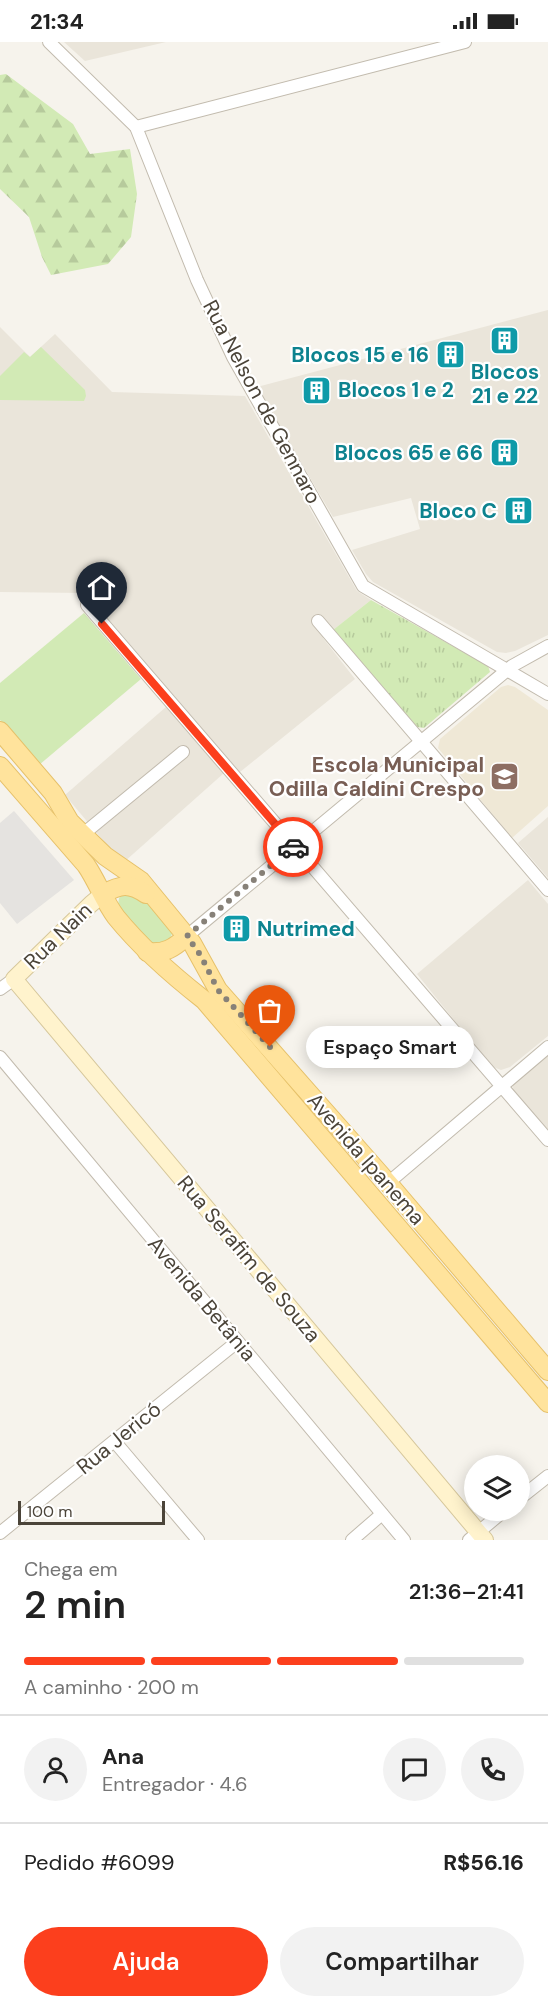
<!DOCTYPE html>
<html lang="pt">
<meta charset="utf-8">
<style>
:root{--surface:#fff;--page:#f2f2f2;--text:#222;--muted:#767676;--line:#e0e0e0;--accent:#fc3f1d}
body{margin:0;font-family:"DM Sans",sans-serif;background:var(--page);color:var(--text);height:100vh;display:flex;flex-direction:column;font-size:22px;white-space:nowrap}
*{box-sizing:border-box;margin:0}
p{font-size:20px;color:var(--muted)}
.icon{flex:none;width:33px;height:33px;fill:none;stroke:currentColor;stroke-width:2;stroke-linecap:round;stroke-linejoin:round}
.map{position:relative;height:1498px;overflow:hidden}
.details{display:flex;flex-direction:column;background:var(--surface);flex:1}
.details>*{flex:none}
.buttons{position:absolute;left:464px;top:1413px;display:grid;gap:12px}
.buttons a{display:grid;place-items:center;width:66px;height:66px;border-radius:50%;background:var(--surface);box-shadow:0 3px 15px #0003;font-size:30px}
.scale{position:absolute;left:18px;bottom:15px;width:147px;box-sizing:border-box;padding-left:6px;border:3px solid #4b4439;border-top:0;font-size:16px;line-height:21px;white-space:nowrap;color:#4b4439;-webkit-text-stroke:4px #fff;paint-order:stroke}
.pin{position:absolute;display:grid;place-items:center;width:51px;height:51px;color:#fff;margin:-62px -26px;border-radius:50% 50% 50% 0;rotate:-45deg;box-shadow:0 0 6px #0007}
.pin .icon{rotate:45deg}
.courier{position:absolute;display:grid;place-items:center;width:60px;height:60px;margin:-30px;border:4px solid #fc3f1d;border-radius:50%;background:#fff;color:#222;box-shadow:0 2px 8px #0007}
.bubble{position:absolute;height:42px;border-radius:21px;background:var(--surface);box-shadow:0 3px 15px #0003;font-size:20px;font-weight:600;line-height:42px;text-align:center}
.overview em{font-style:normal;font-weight:600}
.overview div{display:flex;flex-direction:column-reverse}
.overview{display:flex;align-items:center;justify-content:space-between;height:102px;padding:0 24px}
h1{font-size:39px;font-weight:600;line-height:45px}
.bar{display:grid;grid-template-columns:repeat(4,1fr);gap:9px 6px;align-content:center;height:72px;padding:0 24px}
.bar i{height:8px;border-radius:4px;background:var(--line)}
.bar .selected{background:var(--accent)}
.bar p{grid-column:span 4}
.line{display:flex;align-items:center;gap:15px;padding:0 24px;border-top:2px solid var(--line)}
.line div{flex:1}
.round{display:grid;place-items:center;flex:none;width:63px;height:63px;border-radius:32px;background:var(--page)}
.primary-button{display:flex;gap:12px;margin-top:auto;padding:12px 24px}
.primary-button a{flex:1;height:69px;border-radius:36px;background:var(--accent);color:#fff;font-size:24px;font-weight:600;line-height:69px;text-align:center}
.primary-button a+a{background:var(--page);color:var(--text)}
.status{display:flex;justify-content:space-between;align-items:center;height:42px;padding:0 30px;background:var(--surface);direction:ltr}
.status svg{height:16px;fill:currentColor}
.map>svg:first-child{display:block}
</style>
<div class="status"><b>21:34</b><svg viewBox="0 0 49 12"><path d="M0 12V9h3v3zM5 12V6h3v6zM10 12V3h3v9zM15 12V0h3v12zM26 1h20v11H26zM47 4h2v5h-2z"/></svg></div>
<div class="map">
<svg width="548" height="1498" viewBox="0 0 548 1498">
<defs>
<pattern id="grass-tufts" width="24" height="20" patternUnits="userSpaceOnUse" patternTransform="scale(1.5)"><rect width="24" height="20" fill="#d2eab5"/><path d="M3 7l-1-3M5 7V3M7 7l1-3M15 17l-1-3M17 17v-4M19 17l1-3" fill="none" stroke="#b6ca9c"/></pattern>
<pattern id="forest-firs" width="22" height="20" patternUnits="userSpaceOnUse" patternTransform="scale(1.5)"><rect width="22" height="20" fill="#d2eab5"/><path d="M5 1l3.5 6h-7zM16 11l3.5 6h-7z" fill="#b6ca9c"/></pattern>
</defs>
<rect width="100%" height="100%" fill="#f6f3ec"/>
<g fill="#eae5da">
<polygon points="64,0 166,0 85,19"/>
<polygon points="548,268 548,593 515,609 506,611 497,610 373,540 366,532 352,508 420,487 411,456 333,475 257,345"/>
<polygon points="0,285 30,315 55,292 112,350 245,354 357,549 371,558 323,596 355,637 240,730 83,551 0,550"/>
<polygon points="166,665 224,731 124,820 116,814 65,753"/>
<polygon points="548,775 548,836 518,801"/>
<polygon points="528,838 548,862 548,994 510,1025 501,1028 491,1024 417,932"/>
<polygon points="548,1011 548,1090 514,1052 513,1045 514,1039"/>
</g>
<polygon fill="#efe8d6" points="508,643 515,645 548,668 548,764 512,796 438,706 440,697 501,645"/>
<polygon fill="url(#grass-tufts)" points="371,558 488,624 490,630 424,686 417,685 333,588"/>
<polygon fill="url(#forest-firs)" points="6,32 73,82 90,112 130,107 137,152 131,195 108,222 51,233 42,215 29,175 0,147 0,33"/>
<g fill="#d2eab5">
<polygon points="41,305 85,348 86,354 84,359 0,358 0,334 24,310 30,315"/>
<polygon points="84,571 141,637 39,723 0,678 0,641"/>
<polygon points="126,850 143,854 171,883 172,892 168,901 148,902 118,863 119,856"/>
</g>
<polygon fill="#e5e3e0" points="14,769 74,838 17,882 0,861 0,781"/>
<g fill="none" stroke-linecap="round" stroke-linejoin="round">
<defs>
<g id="street">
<polyline points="49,0 136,85 197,238 233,315 363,544 548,652"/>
<polyline points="136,85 465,0"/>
<polyline points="87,563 548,1098"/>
<polyline points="318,579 548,848"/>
<polyline points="82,793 183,710"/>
<polyline points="187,894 512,624 548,604"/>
<polyline points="0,947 14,937"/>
<polyline points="0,1015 404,1498"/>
<polyline points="388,1141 548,1005"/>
<polyline points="115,1400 198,1498"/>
<polyline points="519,1457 548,1434"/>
<polyline points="0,1491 237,1300"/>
<polyline points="352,1498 382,1472"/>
<polyline points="469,1498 505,1468"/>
</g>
<polyline id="secondary" points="103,852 91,862 14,937 485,1498"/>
<g id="primary">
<polyline points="0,689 53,751 70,780 105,814 141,839 192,901 218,948 388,1141 548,1329"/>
<path d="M0,724L86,823C97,839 104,859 116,875C142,907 172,933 204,958L548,1361"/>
<path d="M103,852C121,842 129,841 146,852"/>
<path d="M147,910C165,912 174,906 187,894"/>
</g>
</defs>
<use href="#street" stroke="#c2bbae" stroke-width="14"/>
<use href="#secondary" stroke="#d6c79b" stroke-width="18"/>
<use href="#primary" stroke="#e6c16a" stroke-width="20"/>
<use href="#street" stroke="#fff" stroke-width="12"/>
<use href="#secondary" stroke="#fff3cd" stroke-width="16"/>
<use href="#primary" stroke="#ffe39c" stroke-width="18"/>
</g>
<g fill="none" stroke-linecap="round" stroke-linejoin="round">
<polyline stroke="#878178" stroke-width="6" stroke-dasharray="0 10.8" points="270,1005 218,948 201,914 187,894 293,805"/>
<polyline stroke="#fc3f1d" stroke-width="8" points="102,582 289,798 294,804 293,805"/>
</g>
<defs>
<symbol id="building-square" viewBox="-11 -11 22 22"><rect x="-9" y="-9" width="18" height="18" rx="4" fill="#0f9aa8" stroke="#fff"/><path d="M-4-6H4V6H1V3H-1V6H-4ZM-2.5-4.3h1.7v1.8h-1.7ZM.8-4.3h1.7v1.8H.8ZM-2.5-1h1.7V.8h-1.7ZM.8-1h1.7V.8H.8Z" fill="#fff"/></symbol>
<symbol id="school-square" viewBox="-11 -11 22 22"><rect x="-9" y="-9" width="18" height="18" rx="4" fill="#8d6e63" stroke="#fff"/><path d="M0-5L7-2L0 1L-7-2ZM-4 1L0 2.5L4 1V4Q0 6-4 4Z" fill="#fff"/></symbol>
</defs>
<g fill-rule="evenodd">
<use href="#building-square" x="488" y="282" width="33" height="33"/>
<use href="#building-square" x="434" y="296" width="33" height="33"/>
<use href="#building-square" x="300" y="332" width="33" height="33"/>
<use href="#building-square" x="488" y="394" width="33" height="33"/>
<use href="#building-square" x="502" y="452" width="33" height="33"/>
<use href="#school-square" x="488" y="718" width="33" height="33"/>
<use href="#building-square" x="220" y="870" width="33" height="33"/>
</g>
<g text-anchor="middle" stroke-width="4.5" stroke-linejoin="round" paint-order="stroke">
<g font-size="21" font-weight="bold" fill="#0d838f" stroke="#fff" text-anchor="end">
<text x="429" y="320">Blocos 15 e 16</text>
<text x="505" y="337" text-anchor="middle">Blocos<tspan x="505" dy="24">21 e 22</tspan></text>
<text x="338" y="355" text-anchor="start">Blocos 1 e 2</text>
<text x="483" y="418">Blocos 65 e 66</text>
<text x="497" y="476">Bloco C</text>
<text x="257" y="894" text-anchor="start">Nutrimed</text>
</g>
<g font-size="21" fill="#4b4439" stroke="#fff">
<text transform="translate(262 360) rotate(62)" y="7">Rua Nelson de Gennaro</text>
<text transform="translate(58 894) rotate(-44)" y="7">Rua Nain</text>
<text transform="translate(366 1117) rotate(49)" y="7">Avenida Ipanema</text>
<text transform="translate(249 1217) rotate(50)" y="7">Rua Serafim de Souza</text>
<text transform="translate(202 1257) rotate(50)" y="7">Avenida Betânia</text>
<text transform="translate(119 1396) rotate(-39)" y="7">Rua Jericó</text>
</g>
<g font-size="21" font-weight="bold" fill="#785e54" stroke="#fff" text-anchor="end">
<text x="484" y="730">Escola Municipal<tspan x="484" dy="24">Odilla Caldini Crespo</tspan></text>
</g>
</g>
</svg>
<div class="buttons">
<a><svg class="icon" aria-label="layers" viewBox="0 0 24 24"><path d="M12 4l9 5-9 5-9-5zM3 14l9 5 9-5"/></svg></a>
</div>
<div class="scale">100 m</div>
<div class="pin" style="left:270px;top:1005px;background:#ea580c"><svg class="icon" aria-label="bag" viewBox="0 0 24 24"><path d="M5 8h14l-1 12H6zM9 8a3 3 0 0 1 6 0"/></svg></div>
<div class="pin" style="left:102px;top:582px;background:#1f2937"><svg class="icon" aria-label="home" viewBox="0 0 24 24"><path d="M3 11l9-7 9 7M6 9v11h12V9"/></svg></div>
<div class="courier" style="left:293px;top:805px"><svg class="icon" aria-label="car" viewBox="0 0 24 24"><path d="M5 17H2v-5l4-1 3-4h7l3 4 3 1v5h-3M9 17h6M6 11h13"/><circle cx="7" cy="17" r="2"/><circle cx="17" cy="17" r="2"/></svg></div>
<div class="bubble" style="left:306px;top:984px;width:168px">Espaço Smart</div>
</div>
<section class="details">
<div class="overview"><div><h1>2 min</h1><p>Chega em</p></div><em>21:36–21:41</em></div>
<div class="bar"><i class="selected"></i><i class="selected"></i><i class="selected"></i><i></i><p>A caminho · 200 m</p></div>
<div class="line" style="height:108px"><a class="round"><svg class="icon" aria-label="person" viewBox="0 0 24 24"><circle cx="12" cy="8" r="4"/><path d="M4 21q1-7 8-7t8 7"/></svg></a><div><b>Ana</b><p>Entregador · 4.6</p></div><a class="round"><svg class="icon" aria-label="chat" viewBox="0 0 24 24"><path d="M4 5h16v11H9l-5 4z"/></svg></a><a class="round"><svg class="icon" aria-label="phone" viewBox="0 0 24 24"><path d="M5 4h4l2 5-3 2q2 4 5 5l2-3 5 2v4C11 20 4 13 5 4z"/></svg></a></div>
<div class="line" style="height:78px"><div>Pedido #6099</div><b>R$56.16</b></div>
<div class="primary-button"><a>Ajuda</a><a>Compartilhar</a></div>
</section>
